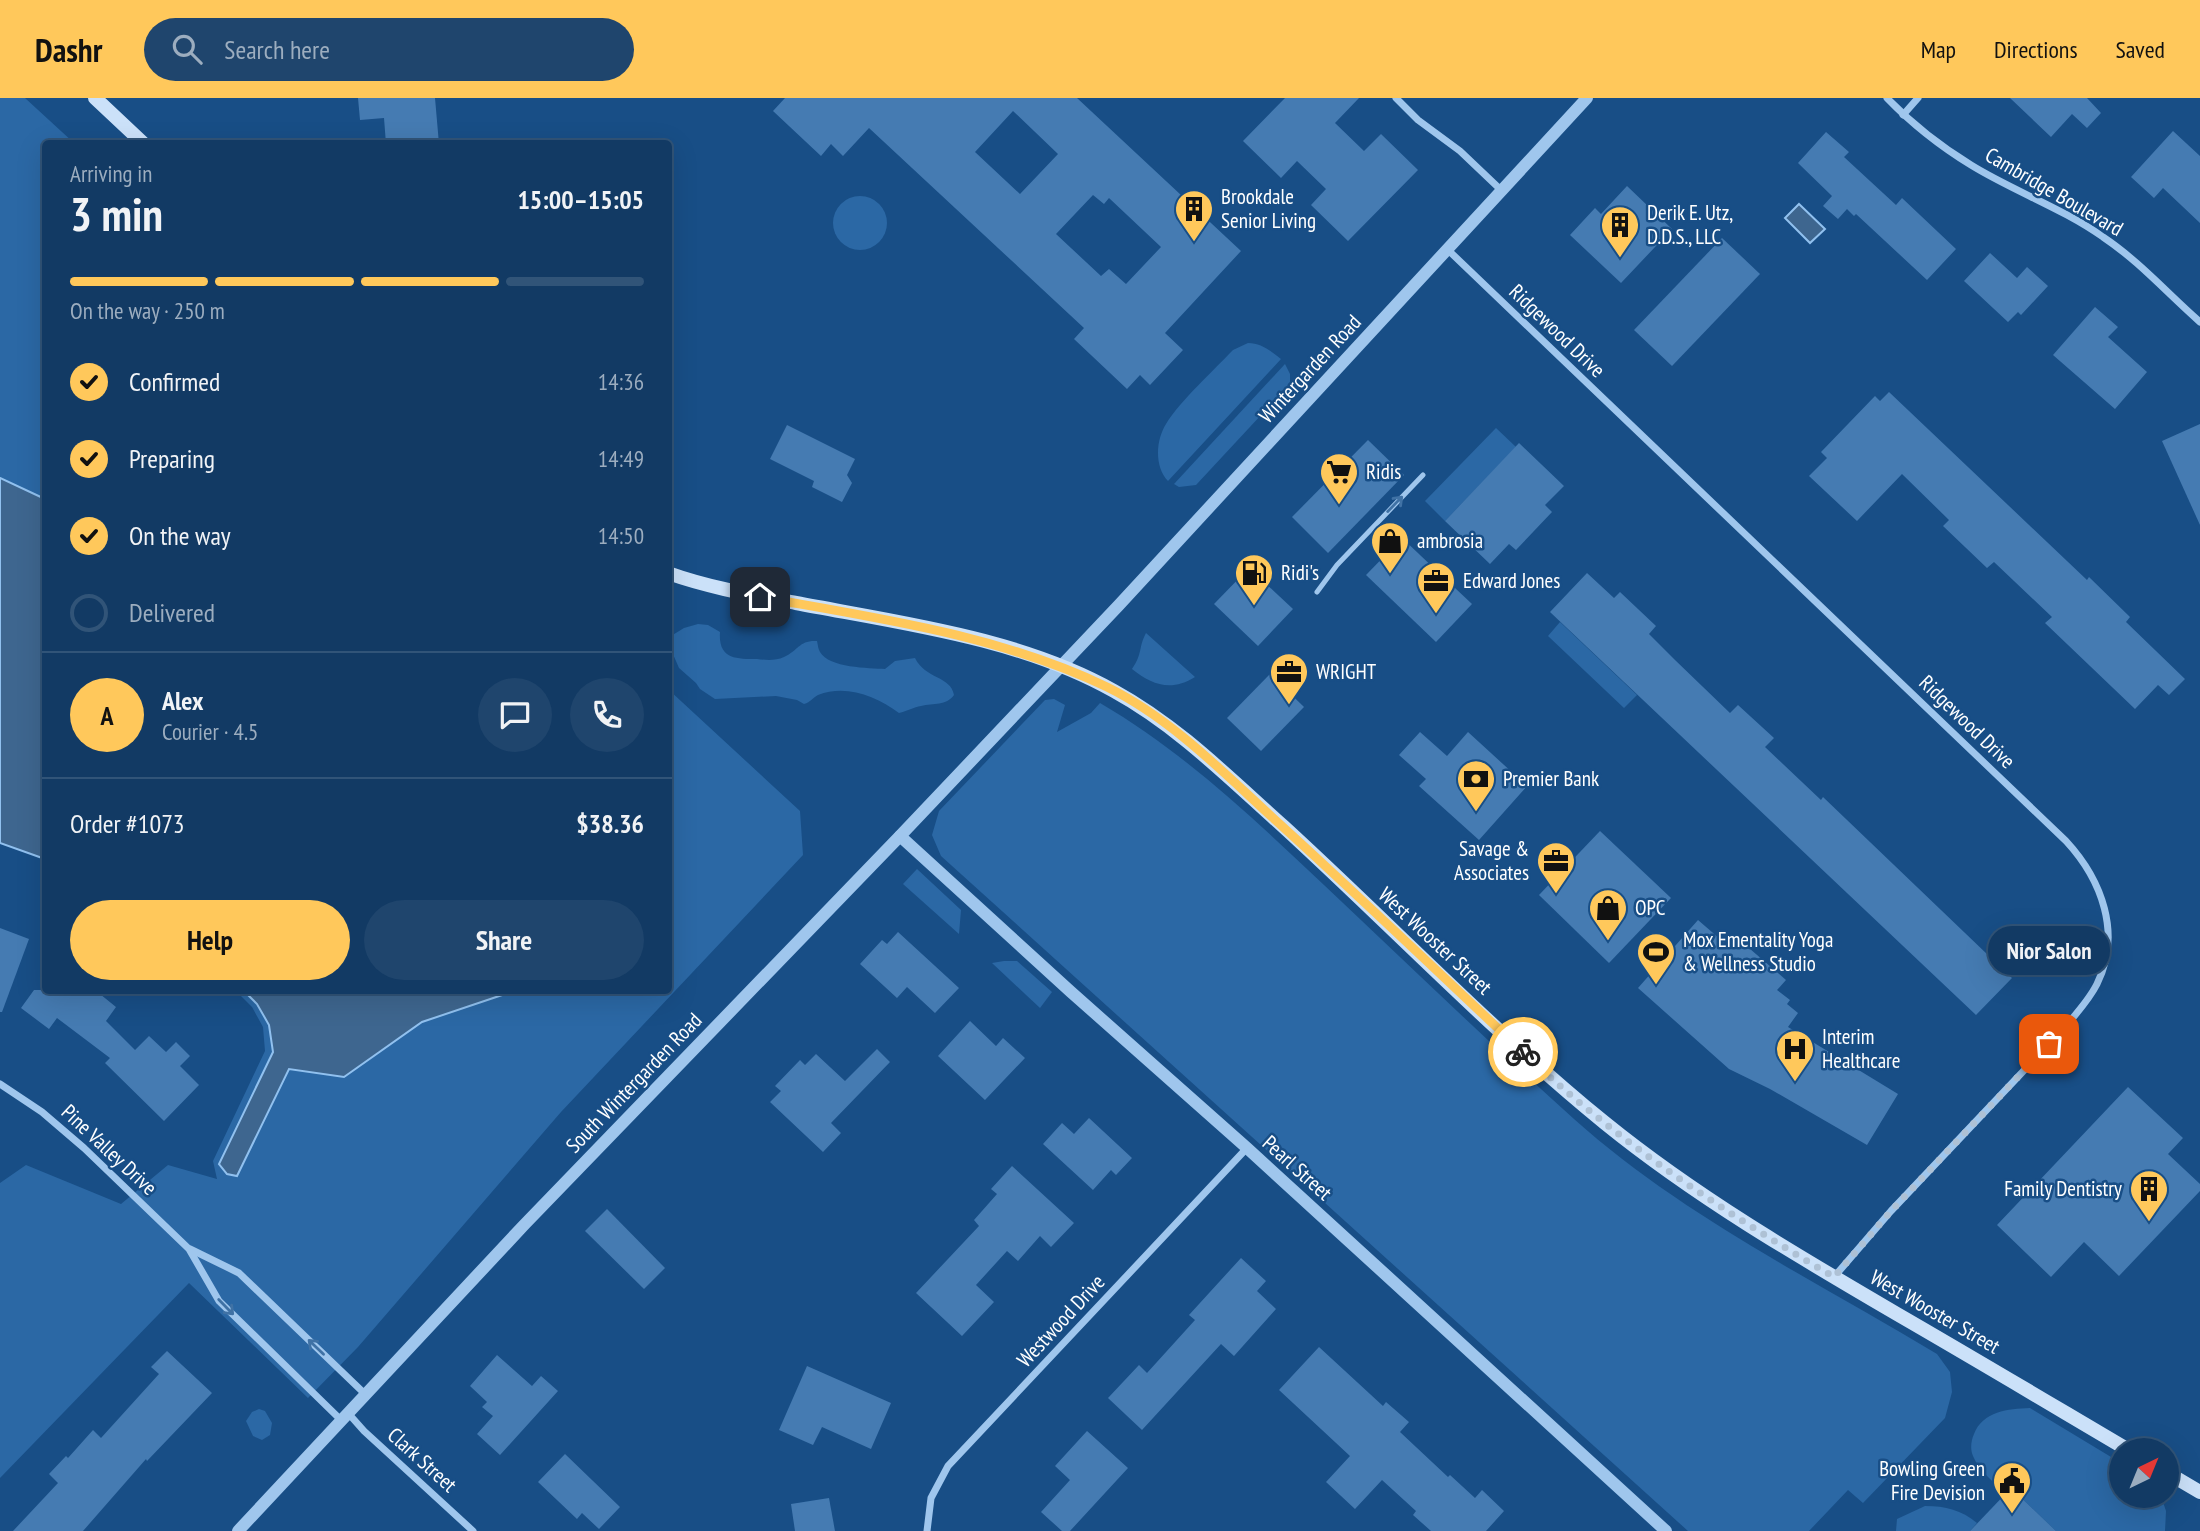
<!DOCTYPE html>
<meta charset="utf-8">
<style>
:root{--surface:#123a64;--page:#1f456d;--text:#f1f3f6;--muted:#9cadbf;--line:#315478;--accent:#ffc85b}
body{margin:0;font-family:"PT Sans Narrow",sans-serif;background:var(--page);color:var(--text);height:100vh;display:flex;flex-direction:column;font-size:26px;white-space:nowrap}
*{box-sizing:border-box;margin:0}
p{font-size:23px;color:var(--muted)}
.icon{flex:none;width:38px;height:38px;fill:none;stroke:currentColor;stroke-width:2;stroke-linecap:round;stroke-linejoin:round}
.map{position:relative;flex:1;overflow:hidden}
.sheet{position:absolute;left:42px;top:42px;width:630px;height:854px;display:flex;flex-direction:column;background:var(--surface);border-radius:7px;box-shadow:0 7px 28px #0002,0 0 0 2px var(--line)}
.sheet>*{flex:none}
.needle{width:46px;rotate:43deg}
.buttons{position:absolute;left:2109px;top:1340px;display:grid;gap:14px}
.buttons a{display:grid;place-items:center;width:70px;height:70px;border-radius:50%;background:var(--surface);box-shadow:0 7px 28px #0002,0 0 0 2px var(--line);font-size:35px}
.pin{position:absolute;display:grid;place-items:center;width:60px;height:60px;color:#fff;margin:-30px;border-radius:14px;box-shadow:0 4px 10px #0006}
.courier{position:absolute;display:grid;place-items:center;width:70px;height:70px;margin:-35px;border:5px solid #ffc85b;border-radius:50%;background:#fff;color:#222;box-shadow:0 2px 9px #0007}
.bubble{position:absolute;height:49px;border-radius:24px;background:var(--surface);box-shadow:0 7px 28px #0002,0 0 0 2px var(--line);font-size:23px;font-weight:600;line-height:49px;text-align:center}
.overview em{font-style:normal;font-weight:600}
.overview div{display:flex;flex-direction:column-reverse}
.overview{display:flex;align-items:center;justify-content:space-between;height:119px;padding:0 28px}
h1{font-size:46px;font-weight:600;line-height:52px}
.bar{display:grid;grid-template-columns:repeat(4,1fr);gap:10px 7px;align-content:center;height:84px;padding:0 28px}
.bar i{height:9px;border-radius:5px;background:var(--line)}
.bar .selected{background:var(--accent)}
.bar p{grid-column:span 4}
.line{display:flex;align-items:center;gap:18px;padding:0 28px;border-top:2px solid var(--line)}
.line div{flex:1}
.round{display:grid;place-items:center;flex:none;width:74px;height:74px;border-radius:37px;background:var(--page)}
ol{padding:0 28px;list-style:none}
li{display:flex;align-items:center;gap:21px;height:77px}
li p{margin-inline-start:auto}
li .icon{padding:7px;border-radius:50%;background:var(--accent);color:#111;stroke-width:4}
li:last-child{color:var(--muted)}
li i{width:38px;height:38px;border:4px solid var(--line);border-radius:50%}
.cta{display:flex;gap:14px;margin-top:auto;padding:14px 28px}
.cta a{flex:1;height:80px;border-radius:42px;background:var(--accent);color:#111;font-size:28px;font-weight:600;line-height:80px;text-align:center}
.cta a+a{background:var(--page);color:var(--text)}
header{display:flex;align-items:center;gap:42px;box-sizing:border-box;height:98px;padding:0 35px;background:var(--accent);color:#111}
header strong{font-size:33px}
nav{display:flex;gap:38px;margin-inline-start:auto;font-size:24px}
.search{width:490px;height:63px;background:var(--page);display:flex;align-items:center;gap:18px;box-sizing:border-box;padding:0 24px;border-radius:38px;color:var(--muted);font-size:26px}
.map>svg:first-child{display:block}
</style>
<header>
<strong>Dashr</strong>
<div class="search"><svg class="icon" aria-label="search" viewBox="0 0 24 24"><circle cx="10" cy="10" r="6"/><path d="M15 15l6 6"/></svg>Search here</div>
<nav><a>Map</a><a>Directions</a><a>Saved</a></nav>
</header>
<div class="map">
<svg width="2200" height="1433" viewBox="0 0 2200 1433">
<rect width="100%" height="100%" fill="#184e86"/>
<g fill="#2b68a5">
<polygon points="0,0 25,0 74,45 46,46 45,401 0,380"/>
<circle cx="860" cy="125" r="27"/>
<path d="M1248,245C1261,245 1271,253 1281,261L1168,383C1154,368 1156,342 1166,326C1180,303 1214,272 1233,252Z"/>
<polygon points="1285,266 1290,276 1290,286 1196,387 1179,389 1174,386"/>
<polygon points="1496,330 1516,349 1445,423 1425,403"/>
<polygon points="1560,524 1637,597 1624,610 1548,538"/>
<path d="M698,526L708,527L720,534C718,561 736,561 757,561C766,562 775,563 784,559C799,552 799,542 817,543C818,547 818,551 820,554C829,570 869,570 885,571L895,563L915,560C925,581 951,578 954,597C946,608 934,605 921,608C914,609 907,613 899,615C876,598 846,586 818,597C812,600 811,604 804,606L797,602L776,598L715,601L700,591L696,585L679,570L669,547L671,538L684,530Z"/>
<path d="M1146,535L1195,579C1171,594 1152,587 1132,571C1143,555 1138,550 1146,535Z"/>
<polygon points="669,592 800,713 803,757 561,1014 358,1249 308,1300 189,1185 0,1380 0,1085 26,1067 121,1106 168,1067 217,1081 213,1063 265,953 263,929 252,909 236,893 244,893 257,906 269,927 273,954 219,1066 289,971 344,979 422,924 514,893 668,892"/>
<path d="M1054,601L1065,607L1057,634L1091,615L1100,605C1184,654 1254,721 1324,787C1407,865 1489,945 1574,1021C1681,1117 1814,1182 1937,1256L1950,1274L1952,1294L1945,1320L1863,1405L1848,1392L1809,1433H1688L941,758L932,737L939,713L1045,602Z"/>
<polygon points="917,771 961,812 959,836 903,786"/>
<polygon points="1004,863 1017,863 1052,894 1040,910 992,865"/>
<path d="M2030,1310L2121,1365V1398H2161L2166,1413L2165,1433H2056L2011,1390L2005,1395C1994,1384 1979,1373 1973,1358C1970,1351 1971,1343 1974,1336C1983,1313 2008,1311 2030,1310Z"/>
<polygon points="259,1311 265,1313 272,1325 270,1337 262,1342 253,1338 246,1323 252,1314"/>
<path d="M1925,1408C1946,1408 1961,1412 1977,1425L1970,1433H1896L1897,1421Z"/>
</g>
<g fill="#3e668f" stroke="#91c1ef" stroke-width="2">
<polygon points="1799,106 1825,131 1810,145 1785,120"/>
<polygon points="0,380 45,401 45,761 0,745"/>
<polygon points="244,893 514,893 422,924 344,979 289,971 237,1078 227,1076 219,1066 273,954 269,927 257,906"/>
</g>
<g fill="#457bb2" fill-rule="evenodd">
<polygon points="358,0 435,0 439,46 386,46 384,20 360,22"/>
<path d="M785,0H1077L1241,153L1165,235L1183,252L1150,287L1140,277L1127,291L1074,241L1084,230L869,30L843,58L831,46L821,58L773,13ZM1013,13L1058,56L1020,96L975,54ZM1093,97L1104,106L1109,100L1161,149L1126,186L1109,171L1101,178L1056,136Z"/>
<polygon points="1285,0 1359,0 1335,25 1364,53 1381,36 1418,72 1348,143 1311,107 1326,91 1297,63 1281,80 1243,43"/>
<polygon points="2010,0 2087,0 2101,15 2087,30 2072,16 2051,39"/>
<polygon points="2173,33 2200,58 2200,125 2163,90 2154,100 2131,79"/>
<polygon points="1826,34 1849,54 1844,59 1896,107 1902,100 1956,151 1927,182 1856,116 1854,118 1847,111 1838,121 1823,108 1832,98 1798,65"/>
<polygon points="1627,88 1672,131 1621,185 1570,137 1595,110 1601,116"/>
<polygon points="1722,140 1760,176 1672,268 1634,232"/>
<polygon points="1990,155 2017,180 2027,169 2048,188 2021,217 2018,214 2008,224 1964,183"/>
<polygon points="2095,209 2118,229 2108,239 2147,274 2115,311 2053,257"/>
<polygon points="1889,294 2087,482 2089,479 2130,519 2126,524 2185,581 2169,597 2158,587 2135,611 2045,525 2052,519 1994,464 1987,470 1943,428 1949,422 1902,376 1857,423 1809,378 1827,360 1821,354 1875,298 1880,303"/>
<polygon points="2200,326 2200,427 2162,343"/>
<polygon points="787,327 855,361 847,377 852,385 842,404 812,389 814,383 770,361"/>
<polygon points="1368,342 1404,377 1328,455 1292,419"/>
<polygon points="1519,345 1564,388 1545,407 1552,414 1516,452 1509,446 1490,466 1445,423"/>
<polygon points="1402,440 1472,506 1436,544 1366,477"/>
<polygon points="1249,470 1293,511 1258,548 1214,506"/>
<polygon points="1587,475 1614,500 1620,494 1656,528 1649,536 1675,562 1730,615 1738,607 1774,640 1765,649 1821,702 1823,699 2012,880 1976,917 1550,514"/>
<polygon points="1270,576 1304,609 1261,653 1227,620"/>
<polygon points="1420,634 1447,658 1468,634 1527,688 1479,742 1419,688 1426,681 1399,657"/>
<polygon points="1600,733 1671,800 1609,865 1539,797"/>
<polygon points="1698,822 1727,847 1735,838 1786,882 1777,892 1790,902 1787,906 1798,915 1788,929 1898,996 1867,1047 1770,991 1729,971 1638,890"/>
<polygon points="0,830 29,841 2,914 0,914"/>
<polygon points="898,834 959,890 935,915 907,889 897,900 860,866 882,842 887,846"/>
<polygon points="34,892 95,892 116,909 106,923 135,952 149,938 166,954 176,944 190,958 180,968 199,987 164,1023 105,965 110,960 57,920 49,931 21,910"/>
<polygon points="970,923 996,948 1003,940 1025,960 985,1002 938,958"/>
<polygon points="877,951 890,964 831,1025 841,1035 823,1054 770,1004 781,993 775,988 800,962 805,967 816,956 845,983"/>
<polygon points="2128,989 2183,1040 2168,1056 2200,1086 2200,1093 2119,1178 2084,1144 2051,1179 1997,1127"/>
<polygon points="1089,1020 1132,1060 1116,1077 1111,1072 1093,1092 1043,1046 1062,1025 1074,1036"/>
<polygon points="1012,1068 1074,1125 1051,1149 1040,1138 1018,1163 1007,1153 976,1187 994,1204 962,1238 916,1195 979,1128 974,1122 997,1096 991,1091"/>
<polygon points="607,1111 665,1170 644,1191 585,1133"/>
<polygon points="1241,1160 1266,1183 1257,1193 1276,1211 1234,1258 1221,1246 1142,1332 1108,1300 1139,1267 1147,1275 1195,1222 1189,1217"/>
<polygon points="1319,1249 1383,1308 1386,1304 1409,1324 1400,1334 1448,1379 1450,1377 1475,1400 1482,1392 1504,1413 1486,1433 1431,1433 1413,1417 1416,1413 1382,1382 1355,1411 1326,1384 1350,1358 1279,1292"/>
<polygon points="167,1253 212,1295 147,1363 146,1361 83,1433 13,1433 58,1385 49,1376 66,1358 68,1360 93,1332 101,1340 159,1276 151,1269"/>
<polygon points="497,1257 532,1288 541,1278 558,1293 500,1357 477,1336 493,1318 482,1309 487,1304 470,1288"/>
<polygon points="807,1268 891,1305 871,1351 822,1329 813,1347 779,1332"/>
<polygon points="1087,1333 1128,1370 1070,1433 1062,1433 1041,1414 1070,1382 1055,1368"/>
<polygon points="565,1356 620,1409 599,1431 582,1415 577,1421 538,1384"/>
<polygon points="2011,1390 2056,1433 1970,1433"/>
<polygon points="829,1400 835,1433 795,1433 791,1406"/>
</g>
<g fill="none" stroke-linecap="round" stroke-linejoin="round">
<polyline stroke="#9fc6ed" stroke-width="5" points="1317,494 1337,467 1423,377"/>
<g stroke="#9fc6ed" stroke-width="7">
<polyline points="1396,0 1418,22 1460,53 1501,92"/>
<path d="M1887,0C1912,26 1940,48 1971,67C2013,93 2062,110 2103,139C2139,163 2168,196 2200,224"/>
<polyline points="1903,17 1918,0"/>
<path d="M1447,151L2066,743C2102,782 2122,836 2097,886C2089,902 2076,916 2065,929L1891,1113L1834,1179"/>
<polyline points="0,986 42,1014 84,1050 189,1151 219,1203 341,1322"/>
<polyline points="190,1151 239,1175 365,1296"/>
<polyline points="348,1315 364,1333 473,1433"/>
<polyline points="927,1433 931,1400 948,1368 1247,1050"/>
</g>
<g stroke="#9fc6ed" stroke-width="12">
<polyline points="900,738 1071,894 1247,1050 1666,1433"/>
<polyline points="238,1433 524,1127 900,738 1119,507 1587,0"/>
</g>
<g stroke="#cbe1f9" stroke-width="14">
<polyline points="95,0 144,46"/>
<path d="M668,475C710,490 753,497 796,505C901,525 1020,540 1114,593C1178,628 1230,681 1284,729C1391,827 1492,933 1605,1025C1695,1098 1796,1157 1897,1216C1975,1261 2052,1307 2130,1353"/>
<polyline points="2166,1374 2200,1394"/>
</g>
</g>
<defs><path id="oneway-shaft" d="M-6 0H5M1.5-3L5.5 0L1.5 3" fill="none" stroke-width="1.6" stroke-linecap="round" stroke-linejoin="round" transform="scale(1.75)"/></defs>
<g stroke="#4072a5">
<use href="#oneway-shaft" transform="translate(1395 406) rotate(-46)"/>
<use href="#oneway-shaft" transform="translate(226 1209) rotate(46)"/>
<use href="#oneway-shaft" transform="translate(316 1249) rotate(-136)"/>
</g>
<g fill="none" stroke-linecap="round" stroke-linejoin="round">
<path stroke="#aec1d5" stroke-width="7" stroke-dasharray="0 12.6" d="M1523,954C1616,1043 1724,1114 1834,1179L1891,1113L2049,946"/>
<path stroke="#ffc85b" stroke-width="9" d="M760,499C877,520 999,537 1107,589C1170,620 1221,672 1272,719C1357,796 1440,876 1523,954"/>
</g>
<defs>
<symbol id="building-pin" viewBox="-11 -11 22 30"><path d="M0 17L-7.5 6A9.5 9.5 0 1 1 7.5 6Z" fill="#ffc85b" stroke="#184e86"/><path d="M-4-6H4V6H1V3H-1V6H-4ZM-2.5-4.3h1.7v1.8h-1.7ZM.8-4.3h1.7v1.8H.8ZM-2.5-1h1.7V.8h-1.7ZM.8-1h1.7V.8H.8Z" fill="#111"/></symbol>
<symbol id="supermarket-pin" viewBox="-11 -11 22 30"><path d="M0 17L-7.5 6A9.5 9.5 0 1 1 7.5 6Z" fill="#ffc85b" stroke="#184e86"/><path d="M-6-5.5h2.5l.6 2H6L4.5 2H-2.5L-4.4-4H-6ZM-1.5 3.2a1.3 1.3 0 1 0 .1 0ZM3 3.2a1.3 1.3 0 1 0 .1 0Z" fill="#111"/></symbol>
<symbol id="shop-pin" viewBox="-11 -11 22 30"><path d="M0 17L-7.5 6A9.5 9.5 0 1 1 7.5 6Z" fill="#ffc85b" stroke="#184e86"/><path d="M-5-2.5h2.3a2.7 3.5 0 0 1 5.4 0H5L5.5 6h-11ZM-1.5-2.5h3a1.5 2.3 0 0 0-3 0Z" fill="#111"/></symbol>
<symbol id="fuel-pin" viewBox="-11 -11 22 30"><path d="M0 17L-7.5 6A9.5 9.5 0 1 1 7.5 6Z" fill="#ffc85b" stroke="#184e86"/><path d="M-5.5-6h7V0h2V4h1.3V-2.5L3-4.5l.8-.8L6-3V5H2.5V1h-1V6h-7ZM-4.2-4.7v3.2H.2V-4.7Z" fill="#111"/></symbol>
<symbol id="office-pin" viewBox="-11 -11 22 30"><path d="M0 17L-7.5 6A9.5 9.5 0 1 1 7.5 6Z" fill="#ffc85b" stroke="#184e86"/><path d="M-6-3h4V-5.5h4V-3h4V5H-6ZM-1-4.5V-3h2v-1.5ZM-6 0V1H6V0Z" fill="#111"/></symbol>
<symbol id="bank-pin" viewBox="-11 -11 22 30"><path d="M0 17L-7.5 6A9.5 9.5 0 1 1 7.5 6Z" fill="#ffc85b" stroke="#184e86"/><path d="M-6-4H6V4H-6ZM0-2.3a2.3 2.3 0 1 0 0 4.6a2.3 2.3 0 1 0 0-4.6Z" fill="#111"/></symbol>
<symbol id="stadium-pin" viewBox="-11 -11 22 30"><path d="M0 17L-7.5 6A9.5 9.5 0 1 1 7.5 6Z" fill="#ffc85b" stroke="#184e86"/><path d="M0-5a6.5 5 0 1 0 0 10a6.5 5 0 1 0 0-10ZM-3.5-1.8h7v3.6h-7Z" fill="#111"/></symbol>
<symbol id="hospital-pin" viewBox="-11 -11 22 30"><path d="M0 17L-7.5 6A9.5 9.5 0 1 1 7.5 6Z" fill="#ffc85b" stroke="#184e86"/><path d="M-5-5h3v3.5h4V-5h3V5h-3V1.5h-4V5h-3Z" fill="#111"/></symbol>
<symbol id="civic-pin" viewBox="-11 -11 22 30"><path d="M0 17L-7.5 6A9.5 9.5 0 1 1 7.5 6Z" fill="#ffc85b" stroke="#184e86"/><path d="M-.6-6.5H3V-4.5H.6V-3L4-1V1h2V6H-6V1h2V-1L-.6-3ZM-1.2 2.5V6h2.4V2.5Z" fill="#111"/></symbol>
</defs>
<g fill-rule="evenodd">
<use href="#building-pin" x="1172" y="89" width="44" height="60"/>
<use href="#building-pin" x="1598" y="105" width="44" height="60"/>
<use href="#supermarket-pin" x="1317" y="352" width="44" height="60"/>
<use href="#shop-pin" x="1368" y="421" width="44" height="60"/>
<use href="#fuel-pin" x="1232" y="453" width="44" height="60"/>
<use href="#office-pin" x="1414" y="461" width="44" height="60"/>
<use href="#office-pin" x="1267" y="552" width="44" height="60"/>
<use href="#bank-pin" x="1454" y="659" width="44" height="60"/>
<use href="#office-pin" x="1534" y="741" width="44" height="60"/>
<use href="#shop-pin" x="1586" y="788" width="44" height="60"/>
<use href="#stadium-pin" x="1634" y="832" width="44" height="60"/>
<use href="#hospital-pin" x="1773" y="929" width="44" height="60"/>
<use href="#building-pin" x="2127" y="1069" width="44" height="60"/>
<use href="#civic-pin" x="1990" y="1361" width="44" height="60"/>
</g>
<g text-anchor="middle" stroke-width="5" stroke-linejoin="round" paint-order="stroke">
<g font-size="21" fill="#fff" stroke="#184e86">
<text transform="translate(2054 94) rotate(30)" y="7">Cambridge Boulevard</text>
<text transform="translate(1557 233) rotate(44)" y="7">Ridgewood Drive</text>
<text transform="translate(1310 271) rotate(-47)" y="7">Wintergarden Road</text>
<text transform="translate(1967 624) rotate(44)" y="7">Ridgewood Drive</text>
<text transform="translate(1435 843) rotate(43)" y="7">West Wooster Street</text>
<text transform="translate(634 985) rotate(-46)" y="7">South Wintergarden Road</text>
<text transform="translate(109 1052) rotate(43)" y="7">Pine Valley Drive</text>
<text transform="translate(1297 1070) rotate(42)" y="7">Pearl Street</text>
<text transform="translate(1935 1214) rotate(30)" y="7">West Wooster Street</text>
<text transform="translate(1061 1223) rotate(-47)" y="7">Westwood Drive</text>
<text transform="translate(422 1362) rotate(42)" y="7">Clark Street</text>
</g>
<g font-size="21" fill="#fff" stroke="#184e86" text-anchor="start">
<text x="1221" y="106">Brookdale<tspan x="1221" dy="24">Senior Living</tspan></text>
<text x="1647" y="122">Derik E. Utz,<tspan x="1647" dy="24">D.D.S., LLC</tspan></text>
<text x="1366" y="381">Ridis</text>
<text x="1417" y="450">ambrosia</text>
<text x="1281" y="482">Ridi's</text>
<text x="1463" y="490">Edward Jones</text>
<text x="1316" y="581">WRIGHT</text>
<text x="1503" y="688">Premier Bank</text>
<text x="1529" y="758" text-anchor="end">Savage &amp;<tspan x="1529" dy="24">Associates</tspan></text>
<text x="1635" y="817">OPC</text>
<text x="1683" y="849">Mox Ementality Yoga<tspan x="1683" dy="24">&amp; Wellness Studio</tspan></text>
<text x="1822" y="946">Interim<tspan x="1822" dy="24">Healthcare</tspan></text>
<text x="2122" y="1098" text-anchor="end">Family Dentistry</text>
<text x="1985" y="1378" text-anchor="end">Bowling Green<tspan x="1985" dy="24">Fire Devision</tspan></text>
</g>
</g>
</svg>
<div class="buttons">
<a><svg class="needle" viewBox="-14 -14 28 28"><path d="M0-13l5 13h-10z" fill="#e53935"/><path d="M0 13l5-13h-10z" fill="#9cadbf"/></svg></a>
</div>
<div class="pin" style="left:2049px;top:946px;background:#ea580c"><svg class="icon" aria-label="bag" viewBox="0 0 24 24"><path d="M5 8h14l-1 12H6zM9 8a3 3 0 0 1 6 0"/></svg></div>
<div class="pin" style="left:760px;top:499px;background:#1f2937"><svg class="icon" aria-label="home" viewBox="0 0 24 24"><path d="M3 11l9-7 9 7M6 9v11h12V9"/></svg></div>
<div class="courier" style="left:1523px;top:954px"><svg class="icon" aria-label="bike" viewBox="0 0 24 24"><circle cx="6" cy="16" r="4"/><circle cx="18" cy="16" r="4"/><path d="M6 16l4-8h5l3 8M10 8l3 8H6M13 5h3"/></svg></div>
<div class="bubble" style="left:1988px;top:828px;width:122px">Nior Salon</div>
<section class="sheet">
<div class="overview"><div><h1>3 min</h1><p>Arriving in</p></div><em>15:00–15:05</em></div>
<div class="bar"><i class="selected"></i><i class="selected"></i><i class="selected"></i><i></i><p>On the way · 250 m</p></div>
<ol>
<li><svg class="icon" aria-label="check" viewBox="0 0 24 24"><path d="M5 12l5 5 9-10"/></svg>Confirmed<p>14:36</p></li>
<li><svg class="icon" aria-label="check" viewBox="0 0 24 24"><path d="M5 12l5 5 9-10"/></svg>Preparing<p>14:49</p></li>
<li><svg class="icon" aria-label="check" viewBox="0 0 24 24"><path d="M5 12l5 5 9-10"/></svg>On the way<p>14:50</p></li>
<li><i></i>Delivered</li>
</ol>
<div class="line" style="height:126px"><b class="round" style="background:var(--accent);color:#111">A</b><div><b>Alex</b><p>Courier · 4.5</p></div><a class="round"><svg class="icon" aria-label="chat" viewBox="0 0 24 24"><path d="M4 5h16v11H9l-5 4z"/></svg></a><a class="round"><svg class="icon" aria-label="phone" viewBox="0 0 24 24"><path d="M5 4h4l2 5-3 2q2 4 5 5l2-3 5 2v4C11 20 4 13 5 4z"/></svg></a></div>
<div class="line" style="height:91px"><div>Order #1073</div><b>$38.36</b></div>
<div class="cta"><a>Help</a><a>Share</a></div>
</section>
</div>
